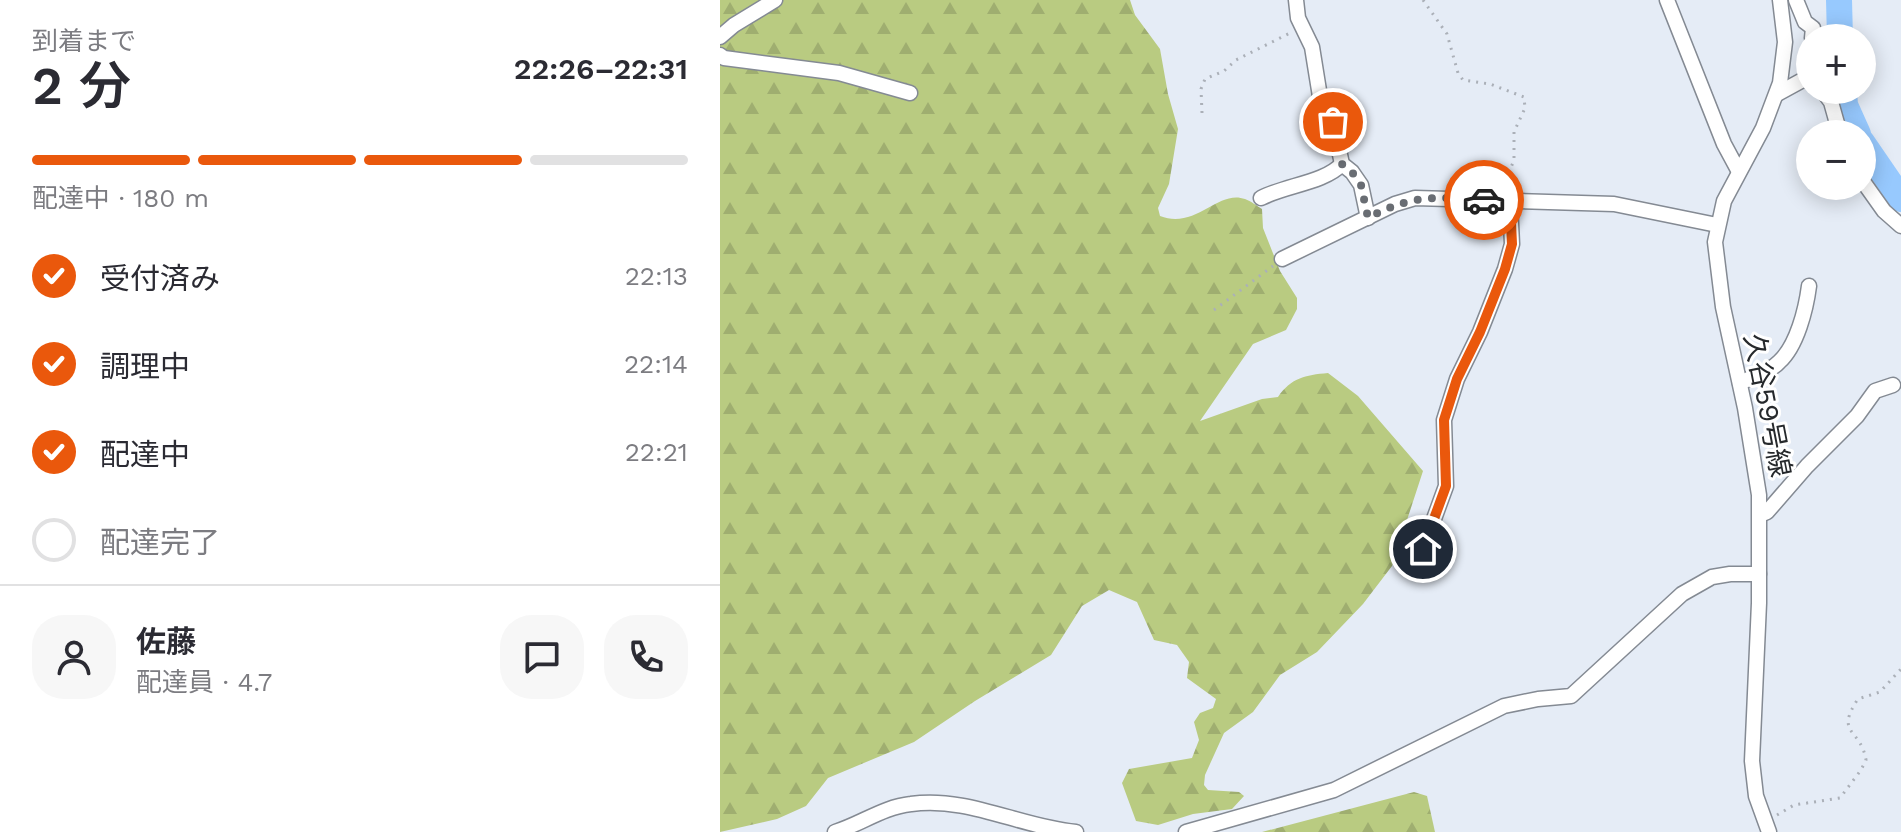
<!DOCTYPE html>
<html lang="ja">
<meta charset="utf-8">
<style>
:root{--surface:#fff;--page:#f7f7f7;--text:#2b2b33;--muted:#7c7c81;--line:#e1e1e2;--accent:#ea580c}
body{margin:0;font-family:"Work Sans","Noto Sans JP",sans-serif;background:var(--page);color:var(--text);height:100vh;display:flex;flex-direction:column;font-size:30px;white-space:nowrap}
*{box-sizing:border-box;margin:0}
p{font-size:26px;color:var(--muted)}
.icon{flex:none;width:44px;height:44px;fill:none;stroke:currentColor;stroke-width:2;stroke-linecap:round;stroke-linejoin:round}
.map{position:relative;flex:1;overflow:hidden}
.panel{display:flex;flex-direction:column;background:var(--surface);width:720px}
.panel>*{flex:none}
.fabs{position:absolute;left:1076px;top:24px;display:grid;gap:16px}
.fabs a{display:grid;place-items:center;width:80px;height:80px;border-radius:50%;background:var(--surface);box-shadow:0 4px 20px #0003;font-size:40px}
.pin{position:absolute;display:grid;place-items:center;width:68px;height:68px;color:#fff;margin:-34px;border:4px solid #fff;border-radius:50%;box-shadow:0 2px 8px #0007}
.courier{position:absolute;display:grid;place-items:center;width:80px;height:80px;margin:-40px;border:6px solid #ea580c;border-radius:50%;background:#fff;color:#222;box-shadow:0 2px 10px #0007}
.overview em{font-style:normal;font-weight:600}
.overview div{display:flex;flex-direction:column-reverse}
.overview{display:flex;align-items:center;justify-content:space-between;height:136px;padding:0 32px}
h1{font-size:52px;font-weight:600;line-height:60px}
.bar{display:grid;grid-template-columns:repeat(4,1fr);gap:12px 8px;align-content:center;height:96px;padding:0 32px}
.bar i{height:10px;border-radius:6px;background:var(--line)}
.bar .on{background:var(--accent)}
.bar p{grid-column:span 4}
.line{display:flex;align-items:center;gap:20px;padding:0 32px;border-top:2px solid var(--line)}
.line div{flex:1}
.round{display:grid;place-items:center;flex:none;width:84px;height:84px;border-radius:32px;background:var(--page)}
ol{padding:0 32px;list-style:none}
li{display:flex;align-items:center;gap:24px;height:88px}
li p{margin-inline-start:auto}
li .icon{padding:8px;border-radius:50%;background:var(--accent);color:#fff;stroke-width:4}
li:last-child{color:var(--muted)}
li i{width:44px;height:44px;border:4px solid var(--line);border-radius:50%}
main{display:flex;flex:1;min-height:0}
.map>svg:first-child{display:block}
</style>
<main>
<section class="panel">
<div class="overview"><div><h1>2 分</h1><p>到着まで</p></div><em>22:26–22:31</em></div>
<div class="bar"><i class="on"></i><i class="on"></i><i class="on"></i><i></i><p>配達中 · 180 m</p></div>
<ol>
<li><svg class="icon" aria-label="check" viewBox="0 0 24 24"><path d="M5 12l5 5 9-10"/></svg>受付済み<p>22:13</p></li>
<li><svg class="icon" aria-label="check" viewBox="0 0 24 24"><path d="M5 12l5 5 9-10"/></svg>調理中<p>22:14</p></li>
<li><svg class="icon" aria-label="check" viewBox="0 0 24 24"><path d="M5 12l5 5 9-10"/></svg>配達中<p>22:21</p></li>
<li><i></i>配達完了</li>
</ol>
<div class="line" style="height:144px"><a class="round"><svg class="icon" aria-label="person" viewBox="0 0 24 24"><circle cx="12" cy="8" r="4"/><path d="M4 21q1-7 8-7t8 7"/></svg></a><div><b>佐藤</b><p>配達員 · 4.7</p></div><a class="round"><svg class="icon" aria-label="chat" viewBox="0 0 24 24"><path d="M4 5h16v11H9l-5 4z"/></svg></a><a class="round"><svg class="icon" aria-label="phone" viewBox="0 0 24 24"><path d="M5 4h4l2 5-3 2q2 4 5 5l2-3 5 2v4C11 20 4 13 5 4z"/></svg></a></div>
</section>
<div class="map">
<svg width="1181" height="832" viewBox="0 0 1181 832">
<defs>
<pattern id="forest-firs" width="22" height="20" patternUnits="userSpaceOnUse" patternTransform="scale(2)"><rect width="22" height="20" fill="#b9cb81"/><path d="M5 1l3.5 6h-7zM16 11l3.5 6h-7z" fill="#9fae70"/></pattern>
</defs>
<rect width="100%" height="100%" fill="#e5ecf6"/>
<g fill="url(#forest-firs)">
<path d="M0,0H410L415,15L440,49L448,94L458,129L449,184L438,208L440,216C476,230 498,189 525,199C531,201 537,206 542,209L543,228L560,271L577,298V309L566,330L533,344L480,421L542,399L558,397C571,378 585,375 608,373L638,396L703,471L672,566L643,604L597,652L560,675L533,712L504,733L485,775L484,785L488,790L519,792L524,796L512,809L473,814L438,825L416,821L402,783L409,769L472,758L479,740L474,722L480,713L493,708L496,699L467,678L469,662L457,645L434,640L417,602L389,590L362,606L331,655L255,701L194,742L108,778L86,806L57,819L0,832Z"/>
<polygon points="694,792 707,796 715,832 542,832"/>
</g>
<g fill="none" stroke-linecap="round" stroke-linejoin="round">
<g stroke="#97c9fe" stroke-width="26">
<polyline points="1119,0 1120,38"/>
<polyline points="1124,90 1125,105 1138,134"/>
<polyline points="1142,142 1181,199"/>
</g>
<defs>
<g id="street">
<polyline points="576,0 578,18 592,47 602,109 613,122 622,164 632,172 641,185 648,218"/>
<polyline points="947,0 1004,144 1018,170"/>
<polyline points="1076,0 1085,22 1093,28 1092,38"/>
<polyline points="0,37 14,25 55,0"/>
<polyline points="0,55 4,58 119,73 190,93"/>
<polyline points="1102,90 1111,102 1120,134"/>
<polyline points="1057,94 1090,76"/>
<polyline points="1142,180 1164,211 1181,226"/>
<path d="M541,198C566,185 604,183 622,164"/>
<polyline points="562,259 675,204 695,198 894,204 997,225"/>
<path d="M1020,383C1032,377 1050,372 1059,362C1077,346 1086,309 1089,286"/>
<polyline points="1040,515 1047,512 1087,466 1137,416 1155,391 1173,385"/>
<polyline points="703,549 726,486 724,420 737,379 760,332 785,269 792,244 790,203"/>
<path d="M115,832C141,824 163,807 191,804C248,796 300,827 356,832"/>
<polyline points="466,832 614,790 784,706 818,699 851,696 962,594 992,577 1010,574 1039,574"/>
<polyline points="1049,832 1036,796 1032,761 1039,603 1039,495 1025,408 1003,307 995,242 1004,201 1043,128 1060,83 1065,42 1060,0"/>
</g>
</defs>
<use href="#street" stroke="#848a93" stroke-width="17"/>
<g stroke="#abb0b8" stroke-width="3" stroke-dasharray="2 6" stroke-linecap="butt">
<polyline points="703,0 727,34 738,73 743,80 770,84 804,97 805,108 794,132 794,160 788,175 787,187"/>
<polyline points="482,113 481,89 485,79 504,71 516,60 570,33"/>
<polyline points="494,310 553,266"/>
<path d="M1057,815L1074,805L1120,798L1141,770L1146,760C1141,728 1114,735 1138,699L1160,692L1181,669"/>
</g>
<use href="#street" stroke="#fff" stroke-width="14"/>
</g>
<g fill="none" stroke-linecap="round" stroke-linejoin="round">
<path stroke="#696d73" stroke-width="8" stroke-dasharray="0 14.4" d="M613,122L622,164L632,172L641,185L648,218C693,194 715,197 764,200"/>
<polyline stroke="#ea580c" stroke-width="10" points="703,549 726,486 724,420 737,379 760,332 785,269 792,244 790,203 764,200"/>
</g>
<g text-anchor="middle" stroke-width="6" stroke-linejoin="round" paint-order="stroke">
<g font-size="28" fill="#26292c" stroke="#fff">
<text transform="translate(1048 405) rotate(79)" y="10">久谷59号線</text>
</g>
</g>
</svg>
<div class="fabs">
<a>+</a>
<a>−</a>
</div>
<div class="pin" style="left:613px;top:122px;background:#ea580c"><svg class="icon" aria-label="bag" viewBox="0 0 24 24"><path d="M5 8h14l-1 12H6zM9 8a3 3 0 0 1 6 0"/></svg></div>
<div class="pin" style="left:703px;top:549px;background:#1f2937"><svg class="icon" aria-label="home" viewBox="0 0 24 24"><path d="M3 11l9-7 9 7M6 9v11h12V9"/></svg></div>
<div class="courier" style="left:764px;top:200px"><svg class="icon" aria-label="car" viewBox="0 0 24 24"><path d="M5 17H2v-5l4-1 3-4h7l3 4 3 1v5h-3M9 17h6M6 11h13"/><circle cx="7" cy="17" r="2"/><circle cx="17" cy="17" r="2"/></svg></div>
</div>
</main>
